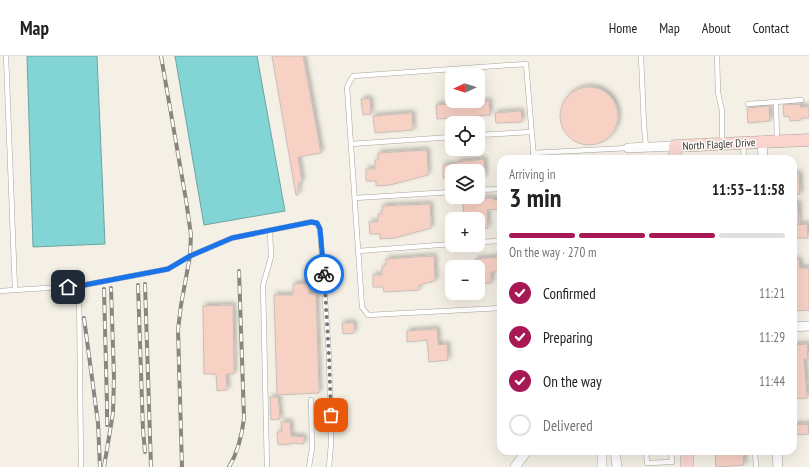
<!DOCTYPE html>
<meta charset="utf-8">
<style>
:root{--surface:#fff;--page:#f6f6f6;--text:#222;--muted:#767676;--line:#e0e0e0;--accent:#a81855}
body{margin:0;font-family:"PT Sans Narrow",sans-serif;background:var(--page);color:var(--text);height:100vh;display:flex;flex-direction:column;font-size:15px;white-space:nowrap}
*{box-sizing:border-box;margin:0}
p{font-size:13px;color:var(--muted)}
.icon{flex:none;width:22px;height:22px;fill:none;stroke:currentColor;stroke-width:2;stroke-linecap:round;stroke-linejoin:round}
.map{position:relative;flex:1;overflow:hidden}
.side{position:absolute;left:497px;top:99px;width:300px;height:300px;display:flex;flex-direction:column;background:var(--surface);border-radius:12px;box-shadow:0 4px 16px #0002}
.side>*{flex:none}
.needle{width:26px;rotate:266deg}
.fabs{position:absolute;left:445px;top:12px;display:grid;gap:8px}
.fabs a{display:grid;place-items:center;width:40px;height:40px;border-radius:8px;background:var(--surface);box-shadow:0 4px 16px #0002;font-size:20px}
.pin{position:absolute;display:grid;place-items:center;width:34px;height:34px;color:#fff;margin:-17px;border-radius:8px;box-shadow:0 2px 6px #0006}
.courier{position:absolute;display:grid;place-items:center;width:40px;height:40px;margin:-20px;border:3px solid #1a73e8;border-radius:50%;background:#fff;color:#222;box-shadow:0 1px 5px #0007}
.overview em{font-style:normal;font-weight:800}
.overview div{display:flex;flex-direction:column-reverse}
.overview{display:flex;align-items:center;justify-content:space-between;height:68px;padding:0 12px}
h1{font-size:26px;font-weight:800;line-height:30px}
.bar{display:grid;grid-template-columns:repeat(4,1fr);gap:6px 4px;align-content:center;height:48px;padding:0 12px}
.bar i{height:5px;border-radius:3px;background:var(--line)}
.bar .selected{background:var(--accent)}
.bar p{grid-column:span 4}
ol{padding:0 12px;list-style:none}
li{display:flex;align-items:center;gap:12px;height:44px}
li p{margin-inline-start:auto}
li .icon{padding:4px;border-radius:50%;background:var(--accent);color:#fff;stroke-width:4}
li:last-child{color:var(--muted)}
li i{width:22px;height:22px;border:2px solid var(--line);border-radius:50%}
header{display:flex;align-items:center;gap:24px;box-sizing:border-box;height:56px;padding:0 20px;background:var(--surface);border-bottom:1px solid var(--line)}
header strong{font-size:19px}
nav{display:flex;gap:22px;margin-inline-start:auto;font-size:14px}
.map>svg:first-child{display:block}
</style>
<header>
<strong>Map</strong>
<nav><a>Home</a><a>Map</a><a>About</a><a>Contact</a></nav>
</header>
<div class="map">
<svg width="809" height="411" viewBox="0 0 809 411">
<defs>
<filter id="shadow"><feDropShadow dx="2.5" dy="-2.5" stdDeviation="2" flood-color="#0004"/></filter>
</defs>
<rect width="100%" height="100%" fill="#f4f0e5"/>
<g fill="#83d4d5" stroke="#6ca4a3">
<polygon points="27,0 97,0 105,188 33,191"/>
<polygon points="175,0 257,0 285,155 204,169"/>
</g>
<g fill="#f8d1c5" stroke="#cbbeba" filter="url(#shadow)">
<polygon points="272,0 303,0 321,97 298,101 302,126 299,126 298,139 296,139"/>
<circle cx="589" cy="60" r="29"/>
<polygon points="361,43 370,43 371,58 363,59"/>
<polygon points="489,45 490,59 437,63 436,49"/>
<polygon points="800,48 800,51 809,51 809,62 801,62 801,64 790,65 789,60 784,61 783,49"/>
<polygon points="769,50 770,65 748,67 747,52"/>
<polygon points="521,55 522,66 496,67 495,57"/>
<polygon points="412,57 413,74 375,77 373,60"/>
<polygon points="427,94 428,119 390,129 376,130 376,125 366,125 366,113 375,113 375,104 378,104 378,97"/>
<polygon points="484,103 485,121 478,122 478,115 452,115 452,122 443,122 443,109 457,109 457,106"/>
<polygon points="793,118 799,118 800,138 793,139"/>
<polygon points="493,142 493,144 501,143 501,153 487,154 488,172 478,173 478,163 464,163 463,147 471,147 471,143"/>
<polygon points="793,147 798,147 799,166 793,166"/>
<polygon points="430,148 431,172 395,182 380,183 380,178 370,178 369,166 378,166 378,158 382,158 382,150"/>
<polygon points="807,168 808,182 796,182 795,169"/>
<polygon points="434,200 435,225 419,229 419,234 384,236 383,231 373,231 373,219 382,219 382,210 386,210 386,203"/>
<polygon points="501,201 501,216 491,216 491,227 478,228 478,211 476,211 475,203"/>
<polygon points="793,204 799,204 800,212 809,212 809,254 793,255"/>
<polygon points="309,227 309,238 316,238 319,337 277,339 274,239 293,239 293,228"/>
<polygon points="233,249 234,318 226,318 227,334 217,335 216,318 204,318 203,250"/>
<polygon points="342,267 354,267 354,277 343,278"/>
<polygon points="437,273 438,289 447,288 448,304 429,306 427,284 407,286 407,275"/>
<polygon points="807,288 808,303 804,303 807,342 793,343 793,289"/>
<polygon points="270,341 278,341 280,363 271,364"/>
<polygon points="281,366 290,366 291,380 304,381 304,388 291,387 291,388 278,389 277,376 282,376"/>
<polygon points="808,368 809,378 793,379 793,369"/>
<polygon points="715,395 743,395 744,409 716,411"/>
</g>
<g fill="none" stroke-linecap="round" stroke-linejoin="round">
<defs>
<g id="lane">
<polyline points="6,0 15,234 79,230 168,213 190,200 232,182 311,166 317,167 320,173 329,300 331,388 329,411"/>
<polyline points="641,0 644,70 646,91"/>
<polyline points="717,0 718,36 722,55 722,88"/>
<polyline points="776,46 777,84"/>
<polyline points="748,48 801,44"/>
<polyline points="478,79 531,76"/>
<polyline points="743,87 744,103"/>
<polyline points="351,88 452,81"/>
<polyline points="533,97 628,92"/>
<polyline points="478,134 501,133"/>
<polyline points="355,142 452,136"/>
<polyline points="478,186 501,185"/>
<polyline points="358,195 452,188"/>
<polyline points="79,230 81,411"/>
<polyline points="0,235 15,234"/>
<polyline points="501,252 368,259 362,251 347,31 353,20 526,8 534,103"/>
<polyline points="646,395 647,407 672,406 671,395"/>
<polyline points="755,395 756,411"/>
<polyline points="267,411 263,229 271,201 270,174"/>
<polyline points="309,411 312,392 311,344"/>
</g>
<g id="street">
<polyline points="762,86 763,103"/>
<polyline points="628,92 675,90"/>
<polyline points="793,271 809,270"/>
<polyline points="602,395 602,411"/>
<polyline points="615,395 617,411"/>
<polyline points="777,395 778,411"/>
<polyline points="515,411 527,395"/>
</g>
<g id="secondary">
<polyline points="675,103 675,90 809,84"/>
<polyline points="687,395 687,411"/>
</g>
</defs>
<use href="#lane" stroke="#aaa59b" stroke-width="5.5"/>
<use href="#street" stroke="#aaa59b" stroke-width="10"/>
<use href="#secondary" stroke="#aaa59b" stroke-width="13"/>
<use href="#lane" stroke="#fff" stroke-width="4.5"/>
<use href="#street" stroke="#fff" stroke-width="9"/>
<use href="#secondary" stroke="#fad5d0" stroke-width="12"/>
<defs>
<g id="rail">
<polyline points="161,0 186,144 191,179 190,200 181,249 178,274 182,411"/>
<polyline points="145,228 151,411"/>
<polyline points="138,229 143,374 145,396"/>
<polyline points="104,233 107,348 107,369"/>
<polyline points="84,262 98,367 100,411"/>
<polyline points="104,411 113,357 114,321 111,232"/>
<path d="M229,411C238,396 242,379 244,362L239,215"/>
</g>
</defs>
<use href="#rail" stroke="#89867f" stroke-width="4"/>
<use href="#rail" stroke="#fffdf9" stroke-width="2.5" stroke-dasharray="8" stroke-linecap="butt"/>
</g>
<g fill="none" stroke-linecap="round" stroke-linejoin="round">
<polyline stroke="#78756f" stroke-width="4" stroke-dasharray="0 7.2" points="324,218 329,300 331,359"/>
<polyline stroke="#1a73e8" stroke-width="5" points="68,231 79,230 168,213 190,200 232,182 311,166 317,167 320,173 324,218"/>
</g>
<g text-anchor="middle" stroke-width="3" stroke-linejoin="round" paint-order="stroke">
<g font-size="11" fill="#35332f" stroke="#fffdf9">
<text transform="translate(719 88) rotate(-3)" y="4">North Flagler Drive</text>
</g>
</g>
</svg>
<div class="fabs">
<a><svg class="needle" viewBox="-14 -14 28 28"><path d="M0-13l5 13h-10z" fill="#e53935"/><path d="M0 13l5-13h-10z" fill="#767676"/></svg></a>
<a><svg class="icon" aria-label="locate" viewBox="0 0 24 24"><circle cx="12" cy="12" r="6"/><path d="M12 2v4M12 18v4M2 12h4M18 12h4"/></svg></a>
<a><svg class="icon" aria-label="layers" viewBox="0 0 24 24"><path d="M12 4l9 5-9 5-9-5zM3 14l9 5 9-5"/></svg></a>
<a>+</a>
<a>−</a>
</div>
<div class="pin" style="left:331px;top:359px;background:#ea580c"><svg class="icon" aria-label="bag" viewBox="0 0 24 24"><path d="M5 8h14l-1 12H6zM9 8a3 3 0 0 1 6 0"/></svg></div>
<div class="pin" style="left:68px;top:231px;background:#1f2937"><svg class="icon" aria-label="home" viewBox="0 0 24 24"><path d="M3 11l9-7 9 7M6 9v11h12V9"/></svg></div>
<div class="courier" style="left:324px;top:218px"><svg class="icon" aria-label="bike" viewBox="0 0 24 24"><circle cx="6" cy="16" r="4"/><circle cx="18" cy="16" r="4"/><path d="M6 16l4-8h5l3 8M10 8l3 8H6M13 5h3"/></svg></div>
<section class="side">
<div class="overview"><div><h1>3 min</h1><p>Arriving in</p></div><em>11:53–11:58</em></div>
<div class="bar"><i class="selected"></i><i class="selected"></i><i class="selected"></i><i></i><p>On the way · 270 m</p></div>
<ol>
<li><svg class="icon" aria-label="check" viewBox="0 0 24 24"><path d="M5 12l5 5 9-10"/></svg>Confirmed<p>11:21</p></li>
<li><svg class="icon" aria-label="check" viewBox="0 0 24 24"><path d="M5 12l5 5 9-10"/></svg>Preparing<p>11:29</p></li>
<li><svg class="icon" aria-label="check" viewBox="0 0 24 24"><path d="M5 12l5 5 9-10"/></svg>On the way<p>11:44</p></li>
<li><i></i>Delivered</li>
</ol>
</section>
</div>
